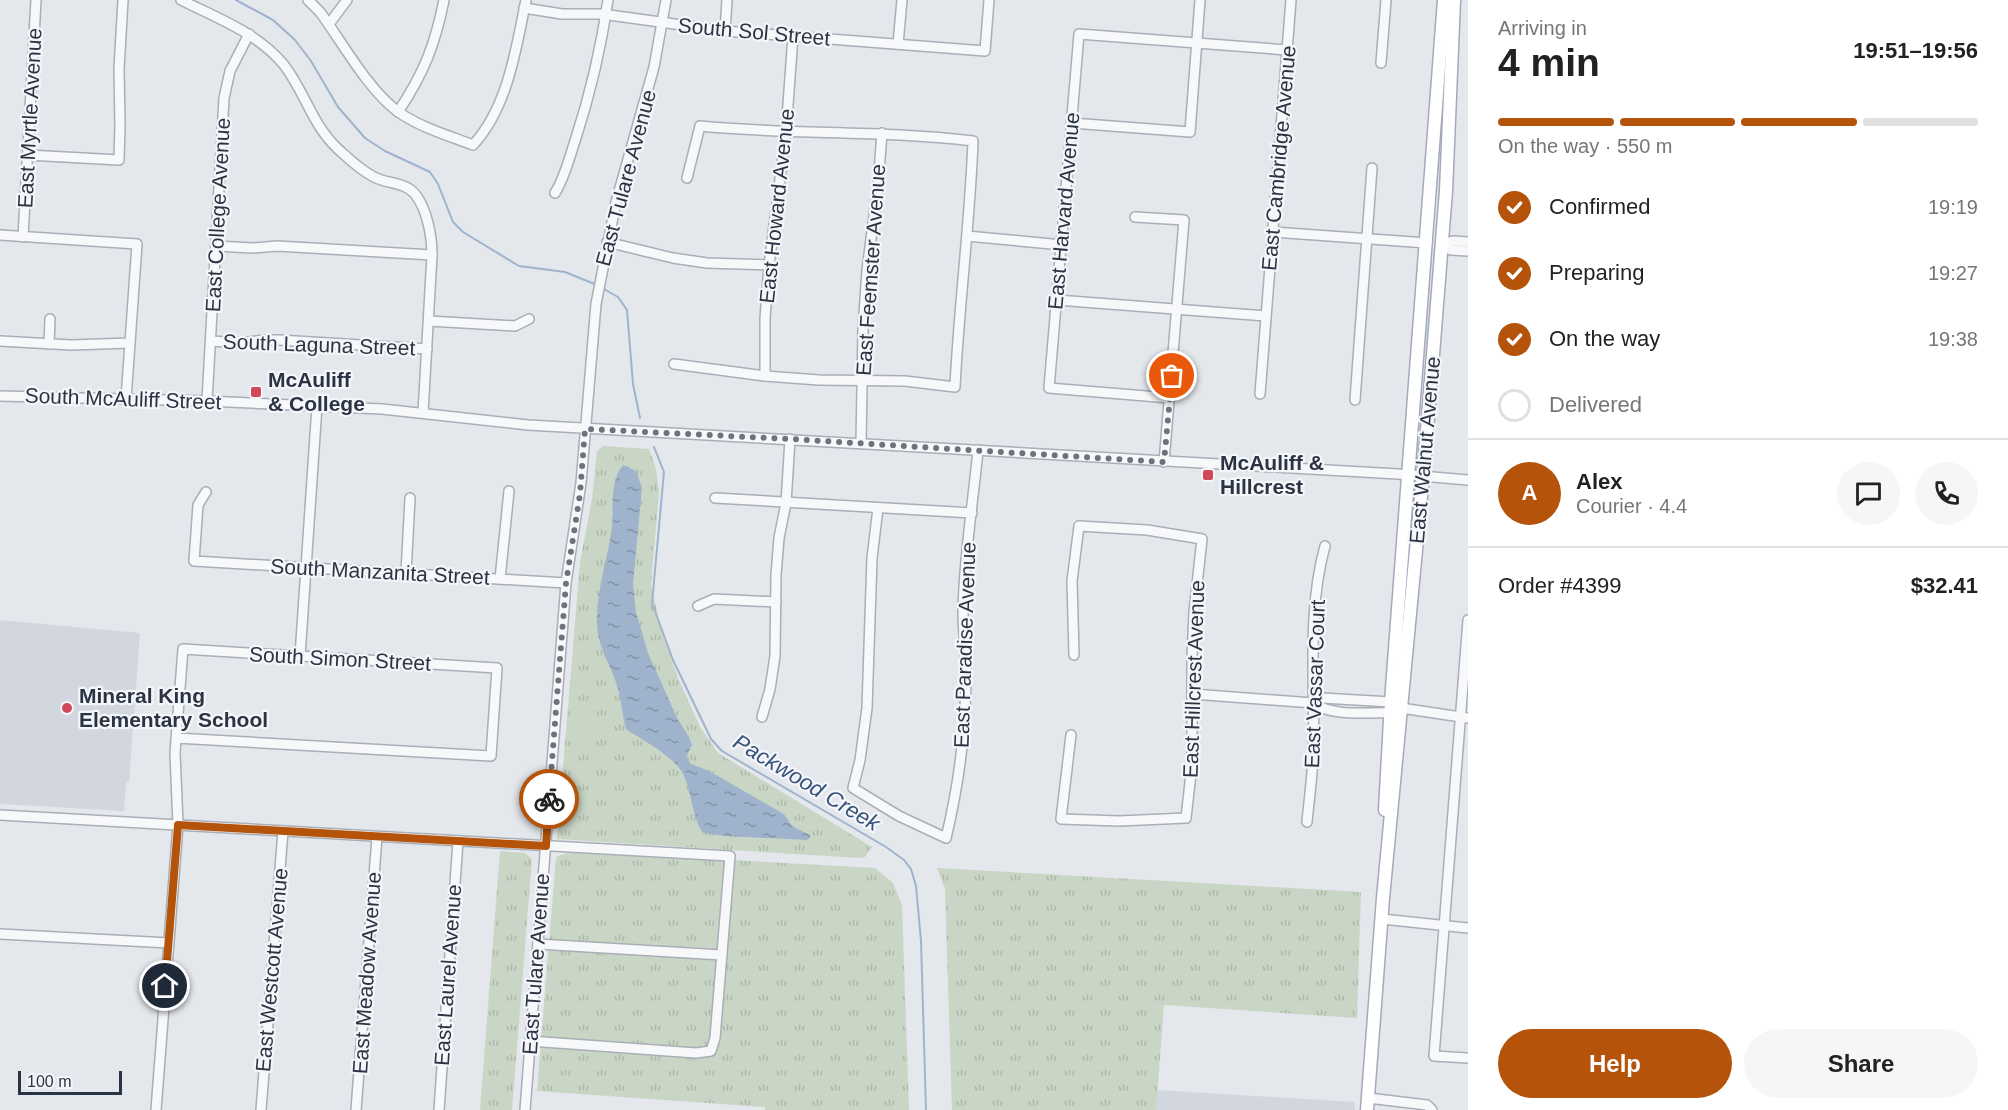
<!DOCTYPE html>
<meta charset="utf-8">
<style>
:root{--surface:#fff;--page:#f6f6f6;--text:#222;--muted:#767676;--line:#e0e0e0;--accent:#b45309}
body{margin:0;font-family:Helvetica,sans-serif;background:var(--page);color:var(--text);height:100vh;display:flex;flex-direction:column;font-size:22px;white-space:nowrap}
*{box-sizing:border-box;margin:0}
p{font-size:20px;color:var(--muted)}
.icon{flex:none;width:33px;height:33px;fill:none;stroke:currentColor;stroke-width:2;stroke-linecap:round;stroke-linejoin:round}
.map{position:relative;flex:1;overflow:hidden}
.drawer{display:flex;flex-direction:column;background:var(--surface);width:540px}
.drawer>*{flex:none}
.scale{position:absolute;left:18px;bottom:15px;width:104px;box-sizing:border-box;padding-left:6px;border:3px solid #2b3445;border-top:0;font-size:16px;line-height:21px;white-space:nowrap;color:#2b3445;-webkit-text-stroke:4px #f4f6f9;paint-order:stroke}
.pin{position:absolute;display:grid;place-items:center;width:51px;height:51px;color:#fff;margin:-26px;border:3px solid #fff;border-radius:50%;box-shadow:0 2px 6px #0007}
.courier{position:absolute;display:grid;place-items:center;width:60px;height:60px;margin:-30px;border:4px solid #b45309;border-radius:50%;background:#fff;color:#222;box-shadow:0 2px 8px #0007}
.summary em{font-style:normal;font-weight:700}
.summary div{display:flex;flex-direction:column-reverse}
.summary{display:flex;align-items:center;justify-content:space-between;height:102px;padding:0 30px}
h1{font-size:39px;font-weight:700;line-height:45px}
.bar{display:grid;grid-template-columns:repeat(4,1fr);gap:9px 6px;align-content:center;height:72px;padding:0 30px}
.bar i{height:8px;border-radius:4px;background:var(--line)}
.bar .active{background:var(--accent)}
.bar p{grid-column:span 4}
.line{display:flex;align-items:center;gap:15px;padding:0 30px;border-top:2px solid var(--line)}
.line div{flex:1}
.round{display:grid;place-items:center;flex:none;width:63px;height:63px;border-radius:32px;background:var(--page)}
ol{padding:0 30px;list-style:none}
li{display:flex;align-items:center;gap:18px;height:66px}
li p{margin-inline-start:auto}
li .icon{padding:6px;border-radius:50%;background:var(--accent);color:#fff;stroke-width:4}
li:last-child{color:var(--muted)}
li i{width:33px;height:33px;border:3px solid var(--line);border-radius:50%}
.action{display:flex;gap:12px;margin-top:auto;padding:12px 30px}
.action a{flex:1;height:69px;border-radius:36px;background:var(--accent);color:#fff;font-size:24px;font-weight:700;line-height:69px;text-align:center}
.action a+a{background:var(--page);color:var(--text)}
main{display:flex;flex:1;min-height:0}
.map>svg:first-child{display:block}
</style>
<main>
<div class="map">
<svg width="1468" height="1110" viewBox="0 0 1468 1110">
<defs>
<pattern id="grass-tufts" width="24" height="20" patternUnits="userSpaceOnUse" patternTransform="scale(1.5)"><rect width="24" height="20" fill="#c9d6c5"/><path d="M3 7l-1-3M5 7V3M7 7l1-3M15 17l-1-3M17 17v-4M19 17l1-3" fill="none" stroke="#adb8ab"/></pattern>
<pattern id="water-ripples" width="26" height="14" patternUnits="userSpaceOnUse" patternTransform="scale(1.5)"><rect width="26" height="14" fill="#9fb4cc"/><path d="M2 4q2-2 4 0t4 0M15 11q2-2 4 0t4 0" fill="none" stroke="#8293a7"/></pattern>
</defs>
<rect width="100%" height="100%" fill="#e4e7ec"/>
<g fill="#d2d6de">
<polygon points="0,620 140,633 129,782 126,783 124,811 0,804"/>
<polygon points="1157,1090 1355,1102 1355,1110 1156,1110"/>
</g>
<g fill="url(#grass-tufts)">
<polygon points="603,446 649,449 656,469 659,492 651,585 661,629 678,678 700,727 718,753 872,847 865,857 859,858 557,839 580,562 592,499 597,451"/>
<polygon points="500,851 525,853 532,859 512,1110 480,1110"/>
<polygon points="572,851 875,868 893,883 902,905 909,1110 765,1110 765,1107 537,1091 556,857"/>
<polygon points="937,868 1361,892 1357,1018 1164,1005 1156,1110 952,1110 945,889"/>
</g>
<path fill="#c9d6c5" d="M584,702H589C590,708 594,708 597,713L594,717L601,730L584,739L575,722L578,719V707Z"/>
<path fill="url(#water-ripples)" d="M623,465L636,471L642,488L633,584L636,612L648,653L677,718L689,737L692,745L686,757L691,764L707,770L784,814L792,826L810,835V838L807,840L724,836L703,833C692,817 692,794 684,776C676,757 643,741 626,729C622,716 622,702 618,689C612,666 597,647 597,623C596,590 608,559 612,527C614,506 609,482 623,465Z"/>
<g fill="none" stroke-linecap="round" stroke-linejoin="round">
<g stroke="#9fb4cc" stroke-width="2">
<polyline points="236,0 273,20 295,40 311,61 338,107 365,138 385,151 430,172 438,184 453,222 463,232 519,266 565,272 597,285"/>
<polyline points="602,288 618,297 627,310 633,384 640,418"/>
<polyline points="654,447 664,472 652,603 673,660 711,739 722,751 886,847 904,860 911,869 916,886 921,941 926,1110"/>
</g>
<defs>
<g id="minor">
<path d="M181,0C217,18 258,33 284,65C305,92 312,125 338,149C349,159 360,170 374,177C387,184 405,182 415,194C427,209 432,236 432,255L423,413"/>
<path d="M308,0L320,12C342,42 367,88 397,111C419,127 447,135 473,145C508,107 516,49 526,0"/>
<polyline points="524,8 562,14 602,14 725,31 985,51 989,0"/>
<polyline points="329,24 347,0"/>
<polyline points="725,31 727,0"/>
<polyline points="898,44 902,0"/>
<polyline points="1381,63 1386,0"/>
<path d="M398,112C424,73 435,45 444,0"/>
<polyline points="1072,123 1190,132 1200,0"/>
<polyline points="28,155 119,160 120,126 119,69 123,0"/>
<path d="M555,193C565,177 569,159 575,141C590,95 601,48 608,0"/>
<polyline points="1135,217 1184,220 1164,462"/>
<polyline points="1273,232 1427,243"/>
<polyline points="0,235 137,244 126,399"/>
<polyline points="967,236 1062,245"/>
<polyline points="23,237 36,0"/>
<polyline points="607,242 673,258 707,263 769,265"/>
<polyline points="1442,244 1451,250 1468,251"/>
<polyline points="1442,244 1453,241 1468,242"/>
<polyline points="216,246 253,248 277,246 432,255"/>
<polyline points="1057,300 1266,316"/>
<polyline points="429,321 515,326 529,319"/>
<polyline points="0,341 71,345 130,343"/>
<polyline points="211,341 242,343 264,340 279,340 427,349"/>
<polyline points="49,344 50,319"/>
<path d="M674,364L765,376L819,380L905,381L955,387C959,304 970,223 973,141C882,130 791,135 700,126L687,178"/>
<polyline points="765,376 765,319 769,265 786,132 793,36"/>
<polyline points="1260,394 1291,0"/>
<polyline points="0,396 207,401 382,409 528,425 1398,474 1468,480"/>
<polyline points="1170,398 1049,388 1079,34 1287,50"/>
<polyline points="1355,400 1372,168"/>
<polyline points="207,401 224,98 230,71 249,34"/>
<polyline points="861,443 863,329 867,270 878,185 882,133"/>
<polyline points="206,492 198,505 194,561 566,583"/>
<polyline points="715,498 972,513"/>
<path d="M878,508L872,558L867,708L860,760L853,788L899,816L946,838C959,784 966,730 966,674C966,653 963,632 963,610C964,557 973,503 978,450"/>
<polyline points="406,573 410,498"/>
<polyline points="500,579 509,491"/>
<polyline points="698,606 714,599 776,602"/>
<polyline points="1468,620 1434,1056 1468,1058"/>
<polyline points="300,656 317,406"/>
<path d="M1193,694L1313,703C1333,717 1366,712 1390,713L1394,711"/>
<polyline points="1313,703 1322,698 1391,702 1401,708 1468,718"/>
<polyline points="762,717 770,689 775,656 776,575 779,538 786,503 790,439"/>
<polyline points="1071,735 1061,819 1119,821 1186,818 1192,765 1192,657 1194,612 1202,539 1147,530 1079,526 1072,581 1074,655"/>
<polyline points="0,815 730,856 715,1038 711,1051 696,1053 530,1041"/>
<path d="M1307,822C1309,801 1312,779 1313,758C1316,688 1306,614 1325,546"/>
<polyline points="1382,919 1468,928"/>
<polyline points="0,934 169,943"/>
<polyline points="538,944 722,955"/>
<polyline points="1368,1098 1427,1105 1432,1110"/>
<polyline points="156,1110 178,825 175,753 183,649 497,668 491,756 176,738"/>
<polyline points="261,1110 283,831"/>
<polyline points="356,1110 377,837"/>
<polyline points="439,1110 458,841"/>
<polyline points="525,1110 566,583 581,483 596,304 616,202 654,67 666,0"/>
</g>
<g id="major">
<polyline points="1385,810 1391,702 1444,0"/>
<polyline points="1367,1110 1383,898 1425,455 1446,191 1454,0"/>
</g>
</defs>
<use href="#minor" stroke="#a9aeb7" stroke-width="12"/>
<use href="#major" stroke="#a3abb8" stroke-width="15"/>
<use href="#minor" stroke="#f7f8fa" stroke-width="9"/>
<use href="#major" stroke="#fff" stroke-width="12"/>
</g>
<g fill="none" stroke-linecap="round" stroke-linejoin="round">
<polyline stroke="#6c737f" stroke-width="6" stroke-dasharray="0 10.8" points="549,799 566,583 580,494 585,429 790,439 1164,462 1172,376"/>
<polyline stroke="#b45309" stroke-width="8" points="165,986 178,825 546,846 549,799"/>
</g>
<g fill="#d1495b" stroke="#f4f6f9" stroke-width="2">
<rect x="250" y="386" width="12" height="12" rx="3"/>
<rect x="1202" y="469" width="12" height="12" rx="3"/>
<circle cx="67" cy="708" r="6"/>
</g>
<g text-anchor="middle" stroke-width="4.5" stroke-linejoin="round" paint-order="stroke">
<g font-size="21" fill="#2b3445" stroke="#f4f6f9">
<text transform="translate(754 32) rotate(5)" y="7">South Sol Street</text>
<text transform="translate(30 118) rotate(-87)" y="7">East Myrtle Avenue</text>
<text transform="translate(1279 158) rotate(-85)" y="7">East Cambridge Avenue</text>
<text transform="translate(626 178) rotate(-75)" y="7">East Tulare Avenue</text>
<text transform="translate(777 206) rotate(-84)" y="7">East Howard Avenue</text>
<text transform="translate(1064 211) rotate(-85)" y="7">East Harvard Avenue</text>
<text transform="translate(218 215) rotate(-87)" y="7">East College Avenue</text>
<text transform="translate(871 270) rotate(-86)" y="7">East Feemster Avenue</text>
<text transform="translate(319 345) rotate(2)" y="7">South Laguna Street</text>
<text transform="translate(123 399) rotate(2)" y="7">South McAuliff Street</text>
<text transform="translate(1425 450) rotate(-85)" y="7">East Walnut Avenue</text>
<text transform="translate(380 572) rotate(3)" y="7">South Manzanita Street</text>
<text transform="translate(965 645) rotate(-88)" y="7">East Paradise Avenue</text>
<text transform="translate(340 659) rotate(3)" y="7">South Simon Street</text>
<text transform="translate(1194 679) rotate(-88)" y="7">East Hillcrest Avenue</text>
<text transform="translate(1315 684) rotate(-88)" y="7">East Vassar Court</text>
<text transform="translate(536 964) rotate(-86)" y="7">East Tulare Avenue</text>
<text transform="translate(272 970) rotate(-85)" y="7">East Westcott Avenue</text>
<text transform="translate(367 973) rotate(-86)" y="7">East Meadow Avenue</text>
<text transform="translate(448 975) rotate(-86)" y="7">East Laurel Avenue</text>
</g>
<g font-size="21" font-weight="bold" fill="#2b3445" stroke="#f4f6f9" text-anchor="start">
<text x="268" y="387">McAuliff<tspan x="268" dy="24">&amp; College</tspan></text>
<text x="1220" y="470">McAuliff &amp;<tspan x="1220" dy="24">Hillcrest</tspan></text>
<text x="79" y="703">Mineral King<tspan x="79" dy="24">Elementary School</tspan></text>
</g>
<g font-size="22" font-style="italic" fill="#34527a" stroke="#f4f6f9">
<text transform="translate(807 782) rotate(31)" y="8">Packwood Creek</text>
</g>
</g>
</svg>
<div class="scale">100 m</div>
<div class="pin" style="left:1172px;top:376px;background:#ea580c"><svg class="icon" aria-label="bag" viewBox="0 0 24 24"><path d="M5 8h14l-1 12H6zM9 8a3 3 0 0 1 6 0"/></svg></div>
<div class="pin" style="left:165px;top:986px;background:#1f2937"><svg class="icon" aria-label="home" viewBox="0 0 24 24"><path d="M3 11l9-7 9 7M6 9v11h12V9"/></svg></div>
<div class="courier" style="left:549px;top:799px"><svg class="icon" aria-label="bike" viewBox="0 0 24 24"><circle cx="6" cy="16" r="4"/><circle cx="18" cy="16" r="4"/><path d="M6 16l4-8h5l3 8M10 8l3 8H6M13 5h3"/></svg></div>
</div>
<section class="drawer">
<div class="summary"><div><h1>4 min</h1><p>Arriving in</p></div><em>19:51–19:56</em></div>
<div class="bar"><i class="active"></i><i class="active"></i><i class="active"></i><i></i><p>On the way · 550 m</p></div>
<ol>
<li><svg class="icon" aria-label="check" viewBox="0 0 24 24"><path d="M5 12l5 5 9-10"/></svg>Confirmed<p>19:19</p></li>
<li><svg class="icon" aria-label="check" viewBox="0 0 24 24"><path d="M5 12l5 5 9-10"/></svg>Preparing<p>19:27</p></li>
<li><svg class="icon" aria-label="check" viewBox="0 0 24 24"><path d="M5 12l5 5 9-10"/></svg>On the way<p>19:38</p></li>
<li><i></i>Delivered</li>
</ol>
<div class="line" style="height:108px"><b class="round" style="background:var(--accent);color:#fff">A</b><div><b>Alex</b><p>Courier · 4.4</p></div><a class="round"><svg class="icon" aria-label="chat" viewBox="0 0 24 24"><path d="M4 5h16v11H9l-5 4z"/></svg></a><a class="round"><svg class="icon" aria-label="phone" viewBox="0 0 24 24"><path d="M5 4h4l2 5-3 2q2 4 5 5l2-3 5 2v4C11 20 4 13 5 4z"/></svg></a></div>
<div class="line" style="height:78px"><div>Order #4399</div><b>$32.41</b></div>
<div class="action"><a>Help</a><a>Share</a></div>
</section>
</main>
